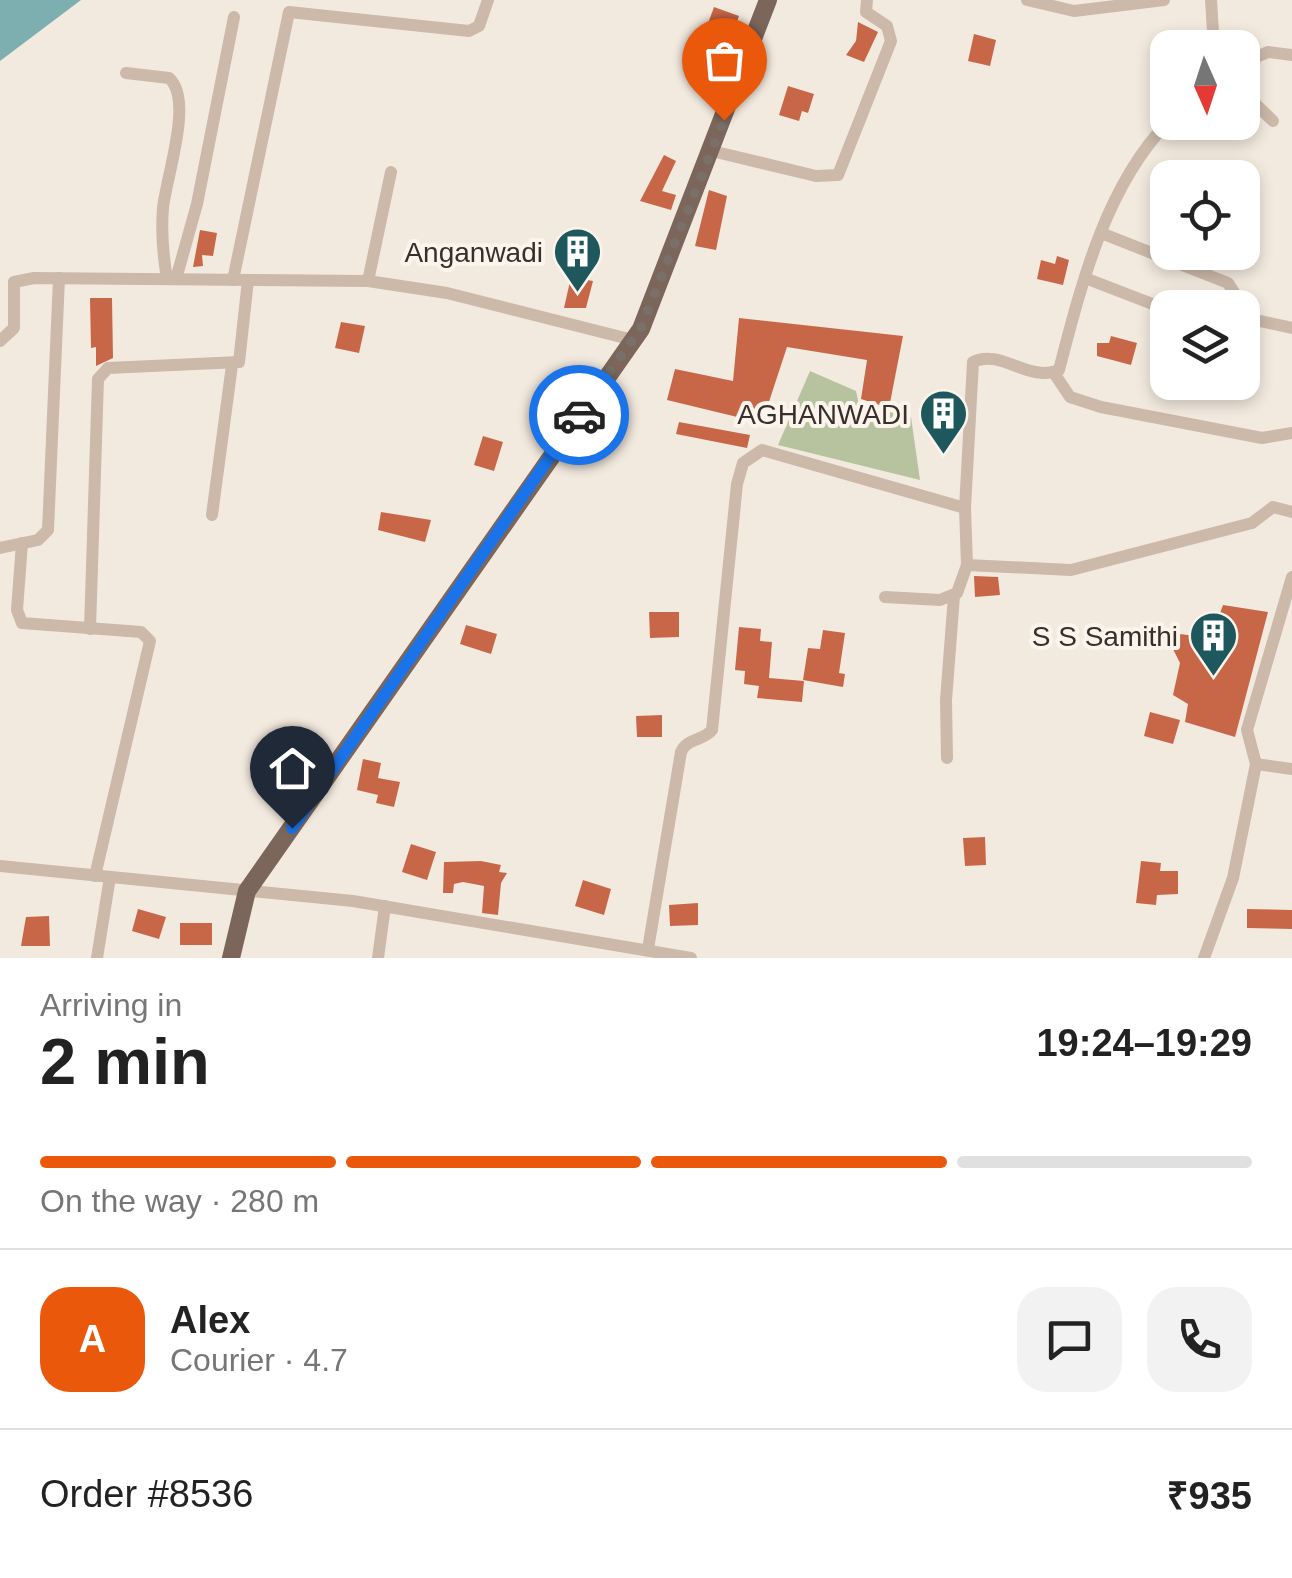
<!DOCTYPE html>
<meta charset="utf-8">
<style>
:root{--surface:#fff;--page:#f2f2f2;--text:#222;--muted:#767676;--line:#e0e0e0;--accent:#ea580c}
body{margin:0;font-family:Arial,sans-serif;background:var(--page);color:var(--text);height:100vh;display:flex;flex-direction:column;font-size:38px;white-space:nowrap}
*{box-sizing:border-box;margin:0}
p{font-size:32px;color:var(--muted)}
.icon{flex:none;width:55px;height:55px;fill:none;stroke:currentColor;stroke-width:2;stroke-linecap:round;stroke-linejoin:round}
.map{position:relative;height:958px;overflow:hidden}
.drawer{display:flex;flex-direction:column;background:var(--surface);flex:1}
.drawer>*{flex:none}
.needle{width:65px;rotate:177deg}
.tools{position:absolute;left:1150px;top:30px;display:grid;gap:20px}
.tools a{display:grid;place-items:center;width:110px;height:110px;border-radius:20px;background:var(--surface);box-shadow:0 5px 15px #0003;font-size:50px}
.pin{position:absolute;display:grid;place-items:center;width:85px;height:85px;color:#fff;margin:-102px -42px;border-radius:50% 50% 50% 0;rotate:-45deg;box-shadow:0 0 10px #0007}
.pin .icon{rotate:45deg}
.courier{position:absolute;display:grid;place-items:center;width:100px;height:100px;margin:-50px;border:8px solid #1a73e8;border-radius:50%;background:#fff;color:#222;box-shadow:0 2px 12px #0007}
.headline em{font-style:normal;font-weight:700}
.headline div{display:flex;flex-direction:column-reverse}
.headline{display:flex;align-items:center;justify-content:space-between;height:170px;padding:0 40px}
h1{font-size:65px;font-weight:700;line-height:75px}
.bar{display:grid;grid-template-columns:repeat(4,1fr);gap:15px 10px;align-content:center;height:120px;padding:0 40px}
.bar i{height:12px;border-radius:8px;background:var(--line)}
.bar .on{background:var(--accent)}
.bar p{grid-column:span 4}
.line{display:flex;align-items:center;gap:25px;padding:0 40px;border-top:2px solid var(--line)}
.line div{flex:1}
.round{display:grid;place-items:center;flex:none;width:105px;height:105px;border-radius:30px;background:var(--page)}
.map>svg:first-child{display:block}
</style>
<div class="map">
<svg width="1292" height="958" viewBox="0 0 1292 958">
<rect width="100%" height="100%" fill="#f3eadf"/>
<polygon fill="#b7c39e" points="810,371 856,391 859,405 911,417 920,480 778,445"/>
<polygon fill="#7dafb1" points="0,0 81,0 0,61"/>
<g fill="#c86748">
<polygon points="714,7 739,16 731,38 706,29"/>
<polygon points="858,22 878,32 864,62 846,55 856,41"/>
<polygon points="974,34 996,40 990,66 968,61"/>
<polygon points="788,86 814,94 808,113 802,111 799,121 779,115"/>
<polygon points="664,155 676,161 662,191 676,195 671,210 640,201"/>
<polygon points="709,190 727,196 716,250 695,246"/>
<polygon points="200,230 217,233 213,256 202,255 203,266 193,267"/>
<polygon points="1057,256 1069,260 1063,285 1037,279 1041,260 1055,264"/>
<polygon points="571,277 593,281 586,308 564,308"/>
<polygon points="90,298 112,298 113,358 96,366 96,347 91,348"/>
<polygon points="739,318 903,336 889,408 861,399 867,360 787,347 762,423 667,400 675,369 733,381"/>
<polygon points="341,322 365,326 359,353 335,348"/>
<polygon points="1111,336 1137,343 1131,365 1097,356 1097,343 1109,343"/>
<polygon points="551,386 561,388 554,416 533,411 538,392 549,395"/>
<polygon points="679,422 750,435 747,448 676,434"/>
<polygon points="483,436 503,442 494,471 474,465"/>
<polygon points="381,512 431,520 425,542 378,530"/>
<polygon points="974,576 998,577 1000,595 975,597"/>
<polygon points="1223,605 1268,612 1235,737 1185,722 1188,704 1173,695 1180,663 1172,647 1172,633 1211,638"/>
<polygon points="649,612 679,612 679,637 650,638"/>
<polygon points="466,625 497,634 491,654 460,644"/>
<polygon points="739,627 761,629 760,641 772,642 769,678 804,681 802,702 757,698 759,686 744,684 745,671 735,670"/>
<polygon points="823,630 845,633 839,673 845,674 843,687 803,680 808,648 820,649"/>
<polygon points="1150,712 1180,720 1173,744 1144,736"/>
<polygon points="662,715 662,737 637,737 636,716"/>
<polygon points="363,759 381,763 378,778 400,782 394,807 376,803 378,795 357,790"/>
<polygon points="985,837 986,865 965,866 963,838"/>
<polygon points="411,844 436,852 427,880 402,872"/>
<polygon points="481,861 501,865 499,872 507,873 501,883 498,915 482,913 484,886 463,882 454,884 453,893 443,893 444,862"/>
<polygon points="1141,861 1161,863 1160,871 1178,871 1178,894 1157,895 1156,905 1136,903"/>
<polygon points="583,880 611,889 604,915 575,906"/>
<polygon points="698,903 698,925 670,926 669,905"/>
<polygon points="138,909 166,917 159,939 132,931"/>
<polygon points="1247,909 1292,910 1292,929 1247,928"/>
<polygon points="49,916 50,946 21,946 26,917"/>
<rect x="180" y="923" width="32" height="22"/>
</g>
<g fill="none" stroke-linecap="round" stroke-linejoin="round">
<g stroke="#ccb9aa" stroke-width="12">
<polyline points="1027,0 1074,11 1164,0"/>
<polyline points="1211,0 1214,48"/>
<polyline points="1242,63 1268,52 1292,55"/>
<path d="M126,73L169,78C194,100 166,177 163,208C161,232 163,255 167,279"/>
<polyline points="1242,91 1273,121"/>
<polyline points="712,151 816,176 838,175 891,41 887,26 866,12 867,0"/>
<polyline points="1101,233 1228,283 1235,294 1233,308"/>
<polyline points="1085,278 1168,310"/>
<polyline points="176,279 197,204 234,17"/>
<polyline points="233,280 289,12 469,31 479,26 488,0"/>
<polyline points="368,281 391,172"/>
<polyline points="1242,317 1292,328"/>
<polyline points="0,341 14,328 14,282 34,278 368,281 447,293 633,340"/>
<polyline points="1054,373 1070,397 1101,407 1262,438 1292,433"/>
<polyline points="212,515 232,365"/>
<polyline points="22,543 17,610 22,623 141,632 150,641 95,876"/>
<polyline points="0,548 38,540 48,530 59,278"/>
<polyline points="967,565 1071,570 1252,523 1273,507 1292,512"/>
<polyline points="885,597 940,600 957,593 967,565 965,508"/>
<polyline points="90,629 98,379 108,368 239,362 248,280"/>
<polyline points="947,758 946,700 954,596"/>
<polyline points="1256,764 1292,769"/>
<polyline points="0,866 353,901 691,958"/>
<path d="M648,949L681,752C687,738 703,741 712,730L737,484L743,463L762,450L965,508L973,362C1000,348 1029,383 1059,370C1081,286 1105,187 1168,122"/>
<polyline points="97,958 110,877"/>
<polyline points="378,958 385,906"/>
<polyline points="1204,958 1233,878 1256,764 1247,730 1292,577"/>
</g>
<polyline stroke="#7c665b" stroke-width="18" points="231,958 247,891 641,329 768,0"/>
</g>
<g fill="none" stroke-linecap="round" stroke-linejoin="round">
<polyline stroke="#7a7069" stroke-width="10" stroke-dasharray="0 18" points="579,415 641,328 724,120"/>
<polyline stroke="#1a73e8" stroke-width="12" points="292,828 579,415"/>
</g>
<defs>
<symbol id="building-pin" viewBox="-11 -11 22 30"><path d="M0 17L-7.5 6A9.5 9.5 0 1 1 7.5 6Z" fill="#1e585c" stroke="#fbf4ec"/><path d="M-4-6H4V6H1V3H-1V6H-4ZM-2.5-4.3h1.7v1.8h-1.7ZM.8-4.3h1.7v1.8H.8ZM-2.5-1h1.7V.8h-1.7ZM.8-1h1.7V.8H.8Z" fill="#fff"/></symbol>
</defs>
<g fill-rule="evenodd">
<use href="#building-pin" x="550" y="224" width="55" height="75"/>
<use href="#building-pin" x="916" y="386" width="55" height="75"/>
<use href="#building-pin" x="1186" y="608" width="55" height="75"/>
</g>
<g text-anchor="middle" stroke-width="8" stroke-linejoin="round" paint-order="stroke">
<g font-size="28" fill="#392f2a" stroke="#fbf4ec" text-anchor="end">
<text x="543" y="262">Anganwadi</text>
<text x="909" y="424">AGHANWADI</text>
<text x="1178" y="646">S S Samithi</text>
</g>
</g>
</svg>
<div class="tools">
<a><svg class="needle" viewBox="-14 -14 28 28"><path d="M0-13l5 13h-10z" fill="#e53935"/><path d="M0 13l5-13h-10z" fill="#767676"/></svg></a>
<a><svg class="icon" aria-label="locate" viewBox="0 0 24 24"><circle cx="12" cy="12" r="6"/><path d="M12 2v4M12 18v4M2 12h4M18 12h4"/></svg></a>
<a><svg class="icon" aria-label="layers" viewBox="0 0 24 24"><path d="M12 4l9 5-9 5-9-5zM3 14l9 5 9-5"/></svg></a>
</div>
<div class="pin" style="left:724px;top:120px;background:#ea580c"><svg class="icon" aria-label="bag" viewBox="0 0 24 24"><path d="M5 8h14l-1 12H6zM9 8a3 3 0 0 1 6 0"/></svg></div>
<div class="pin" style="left:292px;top:828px;background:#1f2937"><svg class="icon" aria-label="home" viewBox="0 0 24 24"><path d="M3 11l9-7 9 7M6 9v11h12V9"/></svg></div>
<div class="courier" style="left:579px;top:415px"><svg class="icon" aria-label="car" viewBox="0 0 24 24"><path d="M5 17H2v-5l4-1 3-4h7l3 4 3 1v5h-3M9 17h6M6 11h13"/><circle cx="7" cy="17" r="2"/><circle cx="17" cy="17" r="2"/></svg></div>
</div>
<section class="drawer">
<div class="headline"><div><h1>2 min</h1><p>Arriving in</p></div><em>19:24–19:29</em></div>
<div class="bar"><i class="on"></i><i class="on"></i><i class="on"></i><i></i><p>On the way · 280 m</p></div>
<div class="line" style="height:180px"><b class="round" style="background:var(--accent);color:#fff">A</b><div><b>Alex</b><p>Courier · 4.7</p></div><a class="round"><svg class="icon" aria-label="chat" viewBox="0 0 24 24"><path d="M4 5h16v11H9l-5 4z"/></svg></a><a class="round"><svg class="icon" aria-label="phone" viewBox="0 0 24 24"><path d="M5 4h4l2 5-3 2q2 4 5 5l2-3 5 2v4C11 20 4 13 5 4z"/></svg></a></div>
<div class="line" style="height:130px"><div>Order #8536</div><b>₹935</b></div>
</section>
